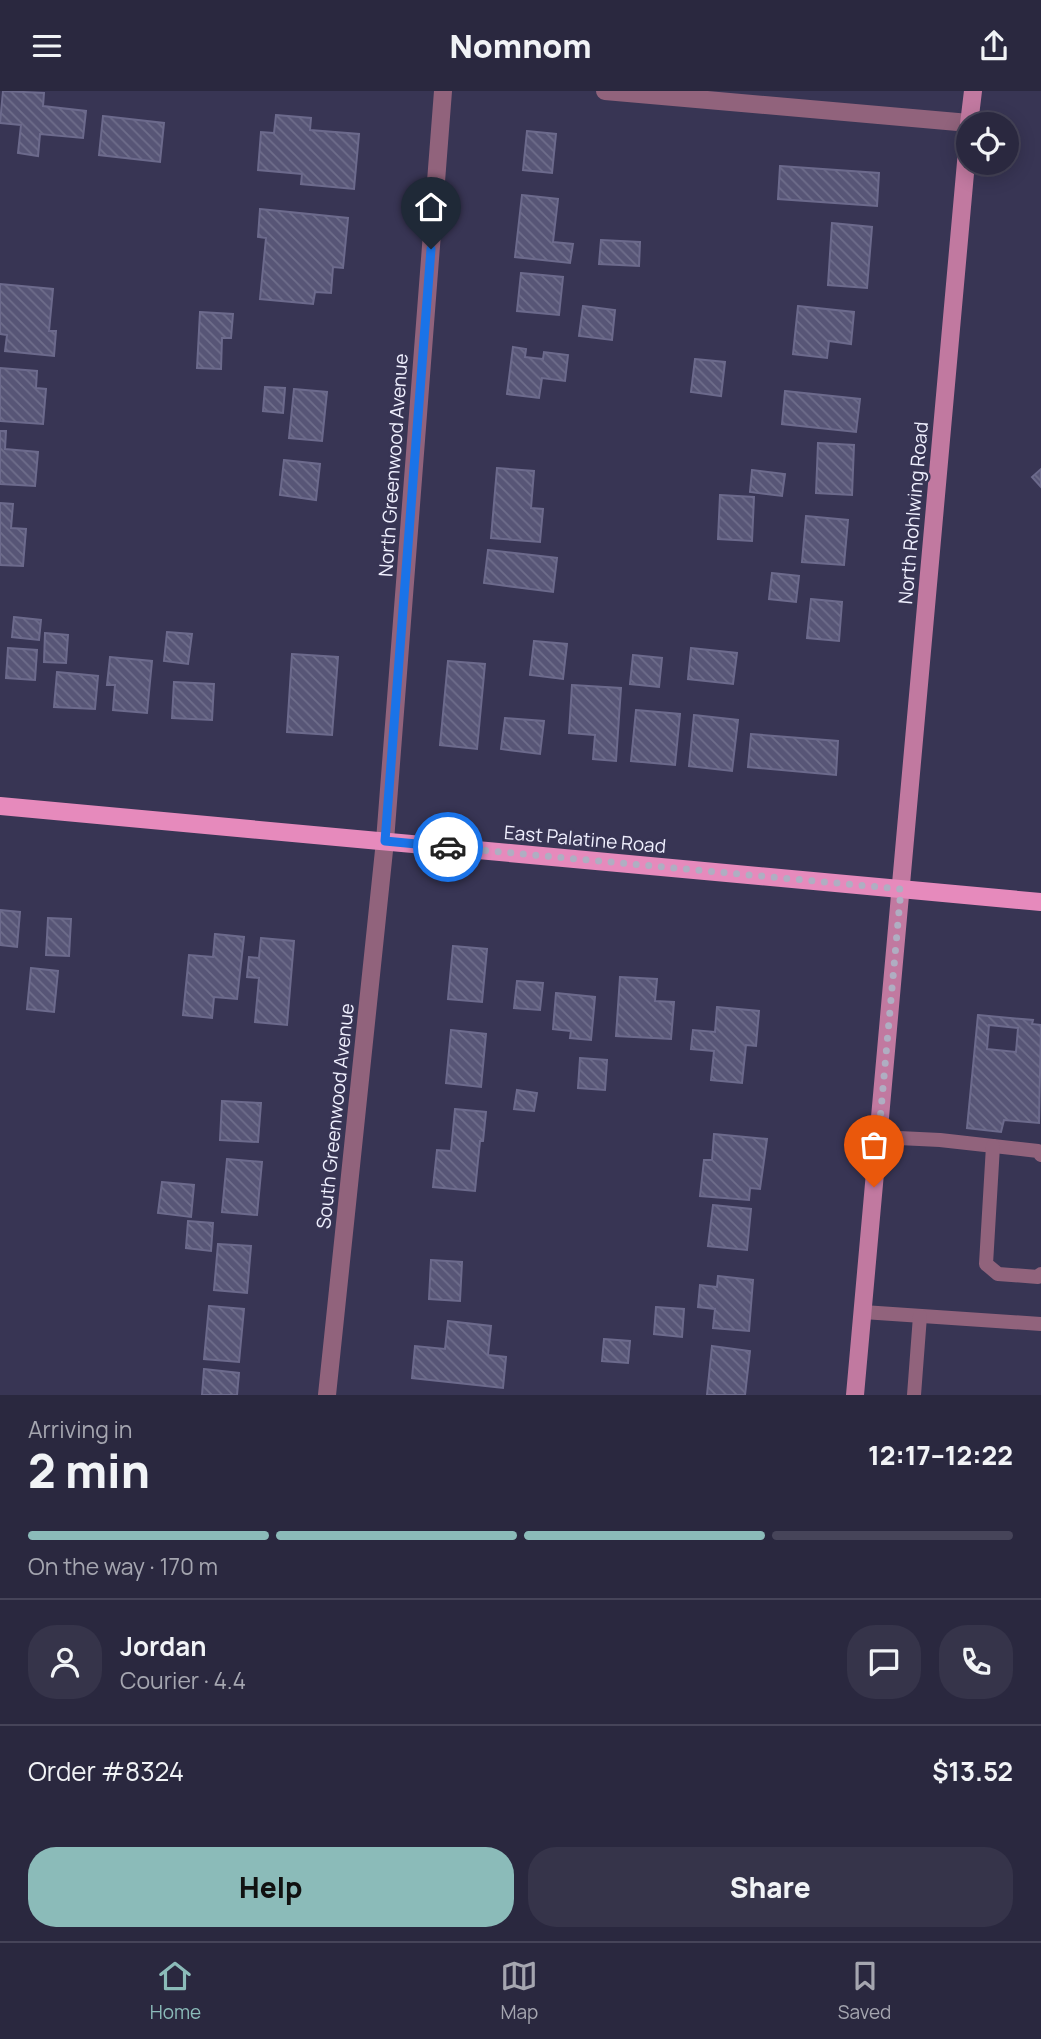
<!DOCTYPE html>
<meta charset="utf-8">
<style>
:root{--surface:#2a283f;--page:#36344a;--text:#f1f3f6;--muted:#a5a6b0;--line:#464459;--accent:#8bbbb9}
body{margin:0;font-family:Manrope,sans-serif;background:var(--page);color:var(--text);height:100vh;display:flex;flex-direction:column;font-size:26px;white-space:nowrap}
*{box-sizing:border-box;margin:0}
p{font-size:23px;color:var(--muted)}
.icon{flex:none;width:38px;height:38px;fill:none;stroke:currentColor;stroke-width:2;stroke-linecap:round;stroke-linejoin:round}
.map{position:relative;height:1304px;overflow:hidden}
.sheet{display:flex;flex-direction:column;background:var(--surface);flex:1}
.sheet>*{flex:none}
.fabs{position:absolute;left:956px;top:21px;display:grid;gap:14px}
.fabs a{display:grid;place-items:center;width:63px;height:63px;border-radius:50%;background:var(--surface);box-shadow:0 4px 18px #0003,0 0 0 2px var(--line);font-size:35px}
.pin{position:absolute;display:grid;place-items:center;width:60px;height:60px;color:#fff;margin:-72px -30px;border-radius:50% 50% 50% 0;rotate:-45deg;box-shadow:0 0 7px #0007}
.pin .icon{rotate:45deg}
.courier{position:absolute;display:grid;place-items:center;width:70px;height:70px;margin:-35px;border:5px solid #1a73e8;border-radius:50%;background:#fff;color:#222;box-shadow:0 2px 9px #0007}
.overview em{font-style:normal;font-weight:800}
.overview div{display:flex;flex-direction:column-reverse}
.overview{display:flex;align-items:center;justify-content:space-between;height:119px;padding:0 28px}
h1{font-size:46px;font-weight:800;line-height:52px}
.bar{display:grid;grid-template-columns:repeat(4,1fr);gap:10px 7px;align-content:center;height:84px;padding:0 28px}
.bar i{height:9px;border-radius:5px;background:var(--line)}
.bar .on{background:var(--accent)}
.bar p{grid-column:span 4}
.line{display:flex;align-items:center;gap:18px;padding:0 28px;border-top:2px solid var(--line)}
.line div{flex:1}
.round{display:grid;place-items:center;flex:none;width:74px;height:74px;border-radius:28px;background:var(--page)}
.primary-button{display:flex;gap:14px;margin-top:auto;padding:14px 28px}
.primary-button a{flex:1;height:80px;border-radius:28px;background:var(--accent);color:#111;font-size:28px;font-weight:800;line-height:80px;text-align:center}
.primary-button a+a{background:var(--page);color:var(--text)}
header{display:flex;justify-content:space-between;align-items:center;height:91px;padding:0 28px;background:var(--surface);font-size:32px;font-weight:800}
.tab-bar{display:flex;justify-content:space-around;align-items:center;height:98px;border-top:2px solid var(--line);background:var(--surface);font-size:19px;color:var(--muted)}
.tab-bar a{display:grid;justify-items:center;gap:4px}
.tab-bar .on{color:var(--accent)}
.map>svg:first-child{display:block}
</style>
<header><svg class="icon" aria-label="menu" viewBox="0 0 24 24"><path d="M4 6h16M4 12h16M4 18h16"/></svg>Nomnom<svg class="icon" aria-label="share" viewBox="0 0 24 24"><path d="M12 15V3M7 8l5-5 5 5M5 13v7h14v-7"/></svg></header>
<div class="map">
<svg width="1041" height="1304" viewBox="0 0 1041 1304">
<defs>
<pattern id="building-back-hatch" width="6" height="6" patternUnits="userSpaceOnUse" patternTransform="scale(1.75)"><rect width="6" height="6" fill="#575576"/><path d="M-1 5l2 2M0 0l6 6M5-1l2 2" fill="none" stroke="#6f6e8b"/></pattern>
</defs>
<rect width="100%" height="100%" fill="#383554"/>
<g fill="url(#building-back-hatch)" stroke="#6c6a8c" stroke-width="2" fill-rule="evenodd">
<polygon points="3,0 44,2 43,15 86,20 83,47 40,43 38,65 18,62 21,34 0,32"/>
<polygon points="276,24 311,27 310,39 359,43 354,98 301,93 302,83 258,79 261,41 274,42"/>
<polygon points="103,25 164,32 160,71 99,64"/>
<polygon points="527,40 556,43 552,82 523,79"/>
<polygon points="780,75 879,82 877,115 778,108"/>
<polygon points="522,104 558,108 553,151 573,153 570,172 515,166"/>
<polygon points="260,118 348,127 343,177 333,176 331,202 315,201 313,213 260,208 266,147 258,146"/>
<polygon points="832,132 872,136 867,197 828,194"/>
<polygon points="601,149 640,151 639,175 599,173"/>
<polygon points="521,182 563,186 559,224 517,220"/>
<polygon points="0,193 53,198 49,240 56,240 54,265 5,260 7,244 0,243"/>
<polygon points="583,215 615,219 612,249 579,245"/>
<polygon points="798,215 854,221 851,253 829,250 827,267 793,263"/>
<polygon points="200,221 233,223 231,247 222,247 221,278 197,277"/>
<polygon points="513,256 526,258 525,266 543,268 544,261 568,264 565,290 542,287 539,307 507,303"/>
<polygon points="695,268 725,271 721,305 691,301"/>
<polygon points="0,277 37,280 36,297 46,298 43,333 0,330"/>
<polygon points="265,296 285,297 283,322 263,320"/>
<polygon points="294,298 327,301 322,350 289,347"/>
<polygon points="785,300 860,308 856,341 782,333"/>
<polygon points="0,340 6,340 5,358 38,361 35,395 0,393"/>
<polygon points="818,352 854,354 852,404 816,402"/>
<polygon points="284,369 320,373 316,409 280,404"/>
<polygon points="497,377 534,380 531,417 543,418 540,451 491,447"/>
<polygon points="1041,378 1041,396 1032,386"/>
<polygon points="752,379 785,383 782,405 750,401"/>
<polygon points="720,404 754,406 752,450 718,448"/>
<polygon points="0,412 13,413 11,437 26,438 23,475 0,474"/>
<polygon points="806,425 848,429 844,474 802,471"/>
<polygon points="488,459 557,467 553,501 484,492"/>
<polygon points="772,482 799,485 796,511 769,508"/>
<polygon points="811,508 842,511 839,550 807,547"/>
<polygon points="14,526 41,529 39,549 12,546"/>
<polygon points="167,541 192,543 188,573 164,570"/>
<polygon points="45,542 68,544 66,572 44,571"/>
<polygon points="534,550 567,553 563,588 530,584"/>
<polygon points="8,557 37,559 35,589 6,587"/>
<polygon points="691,557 737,562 733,593 688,588"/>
<polygon points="292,563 338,566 332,644 287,641"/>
<polygon points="633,564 662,567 659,596 630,593"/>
<polygon points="110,566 152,570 147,622 113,619 115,594 107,594"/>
<polygon points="448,570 485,573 477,658 440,654"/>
<polygon points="57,581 98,585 95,618 54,616"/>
<polygon points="174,591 214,593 212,629 172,627"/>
<polygon points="572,594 621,597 616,670 593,668 595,644 569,642"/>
<polygon points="636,619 680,623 675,674 631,670"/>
<polygon points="694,624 738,629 732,680 689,675"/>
<polygon points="505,627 544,630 540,663 501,658"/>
<polygon points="751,643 838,650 836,684 748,676"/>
<polygon points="0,819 20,821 17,856 0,854"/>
<polygon points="48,827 71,828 69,865 46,864"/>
<polygon points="215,843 244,846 237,908 214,906 212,927 183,924 189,864 213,866"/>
<polygon points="261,847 294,850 287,934 255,931 259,887 247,886 249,866 259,867"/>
<polygon points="453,855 487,858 482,911 448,908"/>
<polygon points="31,877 58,880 54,921 27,918"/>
<polygon points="620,886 657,888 655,910 674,911 671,948 616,945"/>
<polygon points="517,890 543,892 540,919 514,917"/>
<polygon points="556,902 595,906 591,949 570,947 571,940 553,938"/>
<polygon points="717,916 759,920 756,955 746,954 742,992 711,989 714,960 691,958 693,939 715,941"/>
<path d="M978,924L1033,929L1032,933L1041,934L1039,1032L1004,1029L1001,1041L967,1037ZM989,934L1018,937L1016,961L987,958Z"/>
<polygon points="451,939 486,943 481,996 446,992"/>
<polygon points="580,967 607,969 605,999 578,997"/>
<polygon points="517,999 537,1002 534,1020 514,1018"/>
<polygon points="222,1010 261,1012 258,1051 220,1049"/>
<polygon points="455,1018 486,1021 483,1050 480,1050 475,1100 433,1096 437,1059 451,1060"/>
<polygon points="714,1043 767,1048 760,1098 750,1097 749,1109 700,1105 704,1069 712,1069"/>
<polygon points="227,1068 262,1071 257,1124 222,1121"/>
<polygon points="162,1091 194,1094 191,1126 158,1122"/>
<polygon points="713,1114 751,1118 747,1159 708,1155"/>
<polygon points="188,1130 213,1132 211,1160 186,1157"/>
<polygon points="218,1153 251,1155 247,1202 214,1199"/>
<polygon points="431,1169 462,1171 460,1210 429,1208"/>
<polygon points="718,1185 753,1189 749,1240 713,1237 715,1218 698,1216 700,1194 717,1196"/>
<polygon points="209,1215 244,1218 239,1271 204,1268"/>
<polygon points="656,1216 684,1218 682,1246 654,1243"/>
<polygon points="448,1230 491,1235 488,1264 506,1266 503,1297 412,1287 415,1255 445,1258"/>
<polygon points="604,1248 630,1250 628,1272 602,1270"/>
<polygon points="712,1255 750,1260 745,1304 707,1304"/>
<polygon points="204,1278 239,1282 237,1304 202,1304"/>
</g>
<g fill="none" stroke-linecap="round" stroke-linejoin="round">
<g stroke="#91637c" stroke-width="14">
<polyline points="878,1046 940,1049 1038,1060 1041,1064"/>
<polyline points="993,1055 986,1173 998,1183 1038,1186 1041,1183"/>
<polyline points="863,1221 1041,1233"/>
<polyline points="914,1304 920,1225"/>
</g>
<g stroke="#91637c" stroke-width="18">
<polyline points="605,0 969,32"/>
<polyline points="327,1304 385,750 443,0"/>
</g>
<g stroke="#c179a0" stroke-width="18">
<polyline points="969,33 973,0"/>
<polyline points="855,1304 968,49"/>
</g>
<polyline stroke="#e68abc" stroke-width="18" points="0,715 1041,811"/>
</g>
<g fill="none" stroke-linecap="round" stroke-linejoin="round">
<polyline stroke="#afaec2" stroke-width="7" stroke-dasharray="0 12.6" points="448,756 901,798 874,1096"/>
<polyline stroke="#1a73e8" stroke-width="9" points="431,158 385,750 448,756"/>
</g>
<g text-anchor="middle" stroke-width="5" stroke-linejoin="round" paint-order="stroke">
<g font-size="19" fill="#efeffe" stroke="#383554">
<text transform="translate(393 374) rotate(-86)" y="7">North Greenwood Avenue</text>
<text transform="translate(913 422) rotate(-85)" y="7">North Rohlwing Road</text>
<text transform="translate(585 748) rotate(5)" y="7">East Palatine Road</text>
<text transform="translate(335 1025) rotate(-84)" y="7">South Greenwood Avenue</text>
</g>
</g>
</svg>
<div class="fabs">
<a><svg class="icon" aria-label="locate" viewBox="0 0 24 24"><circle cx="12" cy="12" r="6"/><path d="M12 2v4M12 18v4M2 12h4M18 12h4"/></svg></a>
</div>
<div class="pin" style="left:874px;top:1096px;background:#ea580c"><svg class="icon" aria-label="bag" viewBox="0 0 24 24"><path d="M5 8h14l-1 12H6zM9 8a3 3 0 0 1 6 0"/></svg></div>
<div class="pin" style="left:431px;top:158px;background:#1f2937"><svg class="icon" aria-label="home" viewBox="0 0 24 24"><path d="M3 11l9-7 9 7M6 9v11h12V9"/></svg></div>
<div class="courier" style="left:448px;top:756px"><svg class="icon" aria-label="car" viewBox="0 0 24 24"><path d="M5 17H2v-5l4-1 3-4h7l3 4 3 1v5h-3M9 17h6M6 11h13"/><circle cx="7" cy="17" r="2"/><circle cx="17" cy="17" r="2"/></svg></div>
</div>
<section class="sheet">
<div class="overview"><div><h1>2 min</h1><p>Arriving in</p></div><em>12:17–12:22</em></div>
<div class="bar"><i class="on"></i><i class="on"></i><i class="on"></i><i></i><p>On the way · 170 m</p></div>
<div class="line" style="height:126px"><a class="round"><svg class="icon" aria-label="person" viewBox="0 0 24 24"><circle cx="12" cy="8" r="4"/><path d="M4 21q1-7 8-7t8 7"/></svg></a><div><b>Jordan</b><p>Courier · 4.4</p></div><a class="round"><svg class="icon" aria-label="chat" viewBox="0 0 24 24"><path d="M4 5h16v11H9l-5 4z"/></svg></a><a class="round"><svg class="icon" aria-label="phone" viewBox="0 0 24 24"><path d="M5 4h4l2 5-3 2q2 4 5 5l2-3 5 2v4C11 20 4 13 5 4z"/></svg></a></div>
<div class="line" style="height:91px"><div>Order #8324</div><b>$13.52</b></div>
<div class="primary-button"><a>Help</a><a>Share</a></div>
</section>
<nav class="tab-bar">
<a class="on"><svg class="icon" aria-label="home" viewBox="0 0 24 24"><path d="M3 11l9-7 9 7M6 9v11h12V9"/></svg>Home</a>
<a><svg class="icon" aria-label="map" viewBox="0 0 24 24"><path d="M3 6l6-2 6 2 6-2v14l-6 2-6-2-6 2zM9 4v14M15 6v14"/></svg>Map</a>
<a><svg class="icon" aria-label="saved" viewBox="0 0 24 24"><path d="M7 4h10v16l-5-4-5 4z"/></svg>Saved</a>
</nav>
